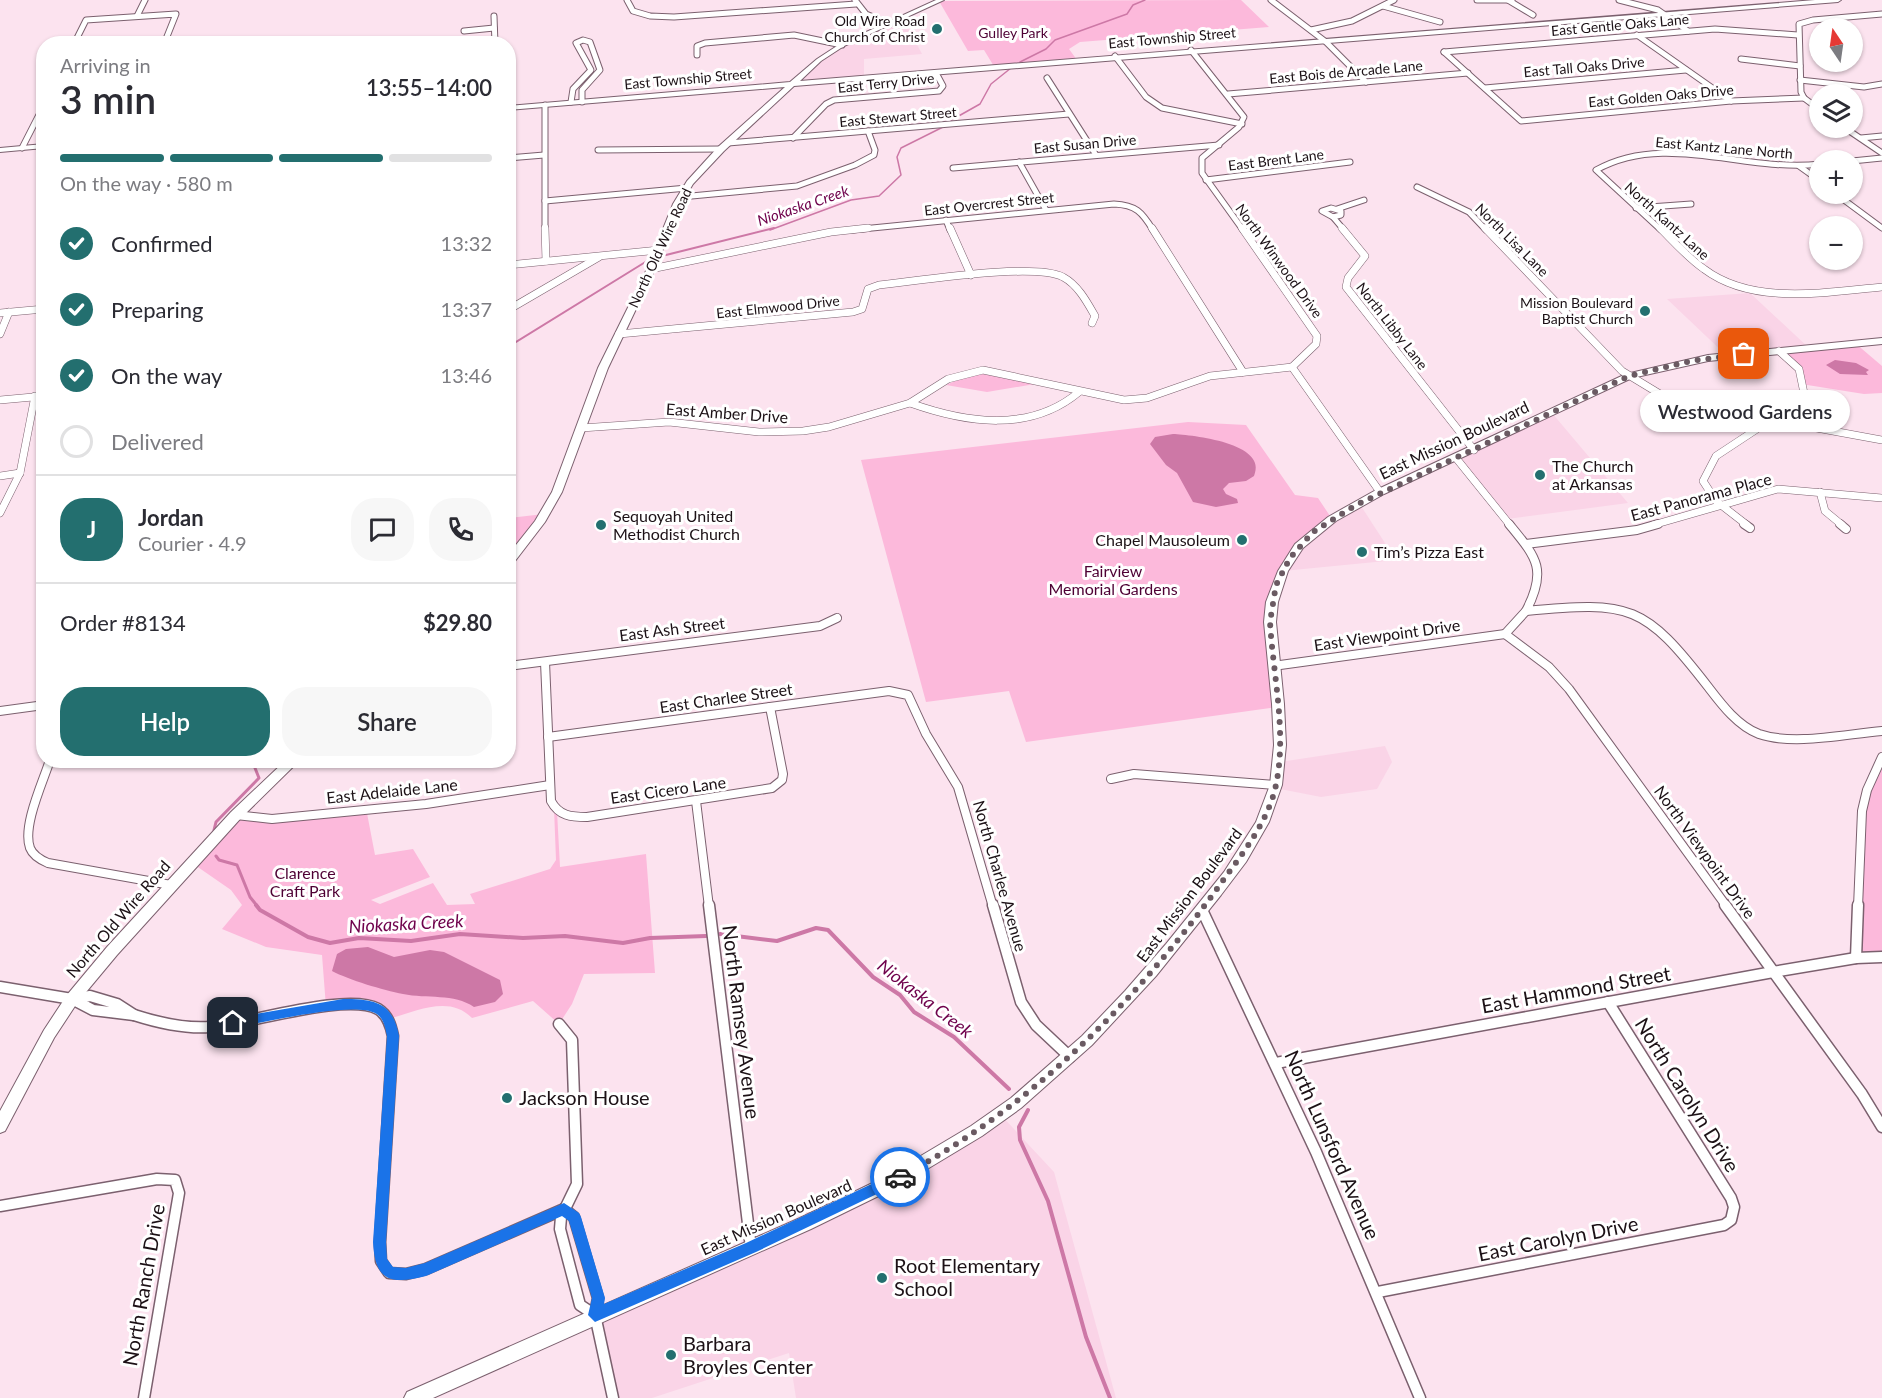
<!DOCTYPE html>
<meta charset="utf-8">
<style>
:root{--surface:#fff;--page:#f7f7f7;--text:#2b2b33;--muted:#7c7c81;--line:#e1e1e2;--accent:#236f6f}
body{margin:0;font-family:Lato,sans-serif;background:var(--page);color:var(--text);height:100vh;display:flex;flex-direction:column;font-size:22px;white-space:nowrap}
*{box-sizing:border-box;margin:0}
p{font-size:20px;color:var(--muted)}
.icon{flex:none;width:33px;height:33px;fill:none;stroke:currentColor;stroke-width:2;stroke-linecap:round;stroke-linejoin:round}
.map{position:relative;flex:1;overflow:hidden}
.details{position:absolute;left:36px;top:36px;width:480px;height:732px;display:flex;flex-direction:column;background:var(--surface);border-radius:24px;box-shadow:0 2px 4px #0004}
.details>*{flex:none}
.needle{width:39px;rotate:347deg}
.fabs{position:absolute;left:1809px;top:18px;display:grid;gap:12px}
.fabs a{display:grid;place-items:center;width:54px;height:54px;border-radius:50%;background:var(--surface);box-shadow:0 2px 4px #0004;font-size:30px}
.pin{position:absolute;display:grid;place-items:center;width:51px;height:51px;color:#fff;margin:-26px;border-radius:12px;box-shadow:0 3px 9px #0006}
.courier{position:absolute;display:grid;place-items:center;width:60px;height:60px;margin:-30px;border:4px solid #1a73e8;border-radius:50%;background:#fff;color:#222;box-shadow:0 2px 8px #0007}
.bubble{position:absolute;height:42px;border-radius:21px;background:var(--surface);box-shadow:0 2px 4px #0004;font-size:20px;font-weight:600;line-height:42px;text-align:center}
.headline em{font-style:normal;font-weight:600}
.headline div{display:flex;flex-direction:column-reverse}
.headline{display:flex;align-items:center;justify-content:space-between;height:102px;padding:0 24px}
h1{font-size:39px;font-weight:600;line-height:45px}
.bar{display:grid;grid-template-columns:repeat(4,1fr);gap:9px 6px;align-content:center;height:72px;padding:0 24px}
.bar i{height:8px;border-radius:4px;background:var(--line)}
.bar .current{background:var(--accent)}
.bar p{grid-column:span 4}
.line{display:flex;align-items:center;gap:15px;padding:0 24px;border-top:2px solid var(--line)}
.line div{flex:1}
.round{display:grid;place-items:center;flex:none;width:63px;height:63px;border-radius:24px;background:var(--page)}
ol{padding:0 24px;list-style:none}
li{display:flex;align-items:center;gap:18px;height:66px}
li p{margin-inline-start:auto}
li .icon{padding:6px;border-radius:50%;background:var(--accent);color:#fff;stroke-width:4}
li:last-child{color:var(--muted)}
li i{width:33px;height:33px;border:3px solid var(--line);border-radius:50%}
.primary-button{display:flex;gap:12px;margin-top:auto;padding:12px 24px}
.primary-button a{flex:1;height:69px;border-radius:24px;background:var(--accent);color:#fff;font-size:24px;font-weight:600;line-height:69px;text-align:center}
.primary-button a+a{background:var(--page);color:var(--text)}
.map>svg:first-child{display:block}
</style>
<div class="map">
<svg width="1882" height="1398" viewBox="0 0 1882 1398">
<rect width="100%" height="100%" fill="#fce3ef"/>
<g fill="#fad4e7">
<polygon points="903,18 922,54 864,59 864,79 790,85 842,45"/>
<polygon points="1750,293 1809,348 1727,356 1667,299"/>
<polygon points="1552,413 1628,503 1507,519 1456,458"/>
<polygon points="1359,503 1396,560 1283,571 1299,546"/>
<polygon points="1385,746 1392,762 1377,789 1321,797 1275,788 1280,762"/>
<polygon points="1000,1114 1054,1172 1116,1398 796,1398 789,1353 652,1398 613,1398 595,1315 848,1203"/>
</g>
<g fill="#fcb9db">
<polygon points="1241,0 1269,27 1080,42 1069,49 1077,60 995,68 984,50 968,51 939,1"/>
<polygon points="1855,343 1882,366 1882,393 1864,394 1801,384 1799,369 1779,351"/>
<polygon points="983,374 1035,384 987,392 946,385 964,377"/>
<polygon points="1188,422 1246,425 1295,495 1318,498 1332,519 1299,546 1272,602 1278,707 1026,742 1009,691 926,702 861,460"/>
<polygon points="544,514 509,563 509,518"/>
<polygon points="1882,757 1882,957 1856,958 1862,811"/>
<path d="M366,808L375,855L413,849L430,877L371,900L380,904L433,883L447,905L475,904L470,894L550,869L556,860L554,808L557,811L560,867L646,854L655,973L584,974L572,1004L559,1024L533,1001L472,1018C449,994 415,1012 388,1019L381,1010L326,1007L322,955L266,947L222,929L242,905L231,890L192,863L236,815L260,820Z"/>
</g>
<g fill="#cd78a6">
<polygon points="1835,360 1856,363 1869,370 1866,372 1868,375 1840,374 1826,365"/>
<path d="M1173,434C1192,435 1269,443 1254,476L1246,481L1229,483L1223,489L1226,494L1237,499L1238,503L1216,507L1193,502L1177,473L1166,465L1150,444L1155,437Z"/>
<path d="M368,947L394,957L430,950L444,952L500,980L503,994L495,1002L474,1007C454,993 427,999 403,994C383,990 349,980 332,971L337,954L346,949Z"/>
</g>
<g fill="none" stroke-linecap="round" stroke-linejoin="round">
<g stroke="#cd78a6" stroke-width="1.5">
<polyline points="1020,62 1046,49 1055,40 1127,14 1133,5 1145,0"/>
<polyline points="948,122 980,104 991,84 1011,68"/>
<polyline points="770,230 851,200 879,196 901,175 897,157 901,148 943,127"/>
</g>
<g stroke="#cd78a6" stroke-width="2">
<polyline points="666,255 774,228"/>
<polyline points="508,347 647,261"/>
</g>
<g stroke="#cd78a6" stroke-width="3">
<polyline points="214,830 216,822 259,778 255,768 256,760"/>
<polyline points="216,856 219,860 237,865 250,897 258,907"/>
</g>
<g stroke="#cd78a6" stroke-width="4">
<polyline points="256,905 260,910 308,937 330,943 359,938 411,941 460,934 523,938 565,936 623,943 650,938 706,936"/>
<polyline points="720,934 777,941 816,928 828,930 873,977 900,995 914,1012 954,1037 1009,1089"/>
<polyline points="1028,1110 1019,1127 1020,1140 1048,1201 1086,1337 1110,1398"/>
</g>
<defs>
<g id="street-far3">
<polyline points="627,0 633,11 650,16 674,17 856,4"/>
<polyline points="855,0 866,14 890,24"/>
<polyline points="1271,0 1326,42 1366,82"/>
<polyline points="1477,0 1512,0"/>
<polyline points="1508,0 1533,15"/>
<polyline points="1619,0 1658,10 1688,31"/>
<polyline points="1383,6 1440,22"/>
<polyline points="137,16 145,0"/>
<polyline points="494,16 495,44"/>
<polyline points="1311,30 1352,21 1394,0"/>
<polyline points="464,31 494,28"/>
<polyline points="1637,35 1731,101"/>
<polyline points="74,44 86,20 176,14 164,44"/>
<polyline points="1191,50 1244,117 1239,127 1202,158 1202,173 1243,230"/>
<polyline points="1444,52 1521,121 1731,101 1804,98"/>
<polyline points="1444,52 1715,29 1798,35"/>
<polyline points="697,55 697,46 705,43 794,35 842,45"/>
<polyline points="1115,56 1146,97 1162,108 1242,124"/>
<polyline points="1741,59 1800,66"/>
<polyline points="1047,78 1096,155"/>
<polyline points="1800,80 1864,87 1882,84"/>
<polyline points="1485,88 1686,70"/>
<polyline points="1228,94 1468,73"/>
<polyline points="571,102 573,89 591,70 576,43 583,40 590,42 600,70 582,90 582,102"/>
<polyline points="545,105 545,230"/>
<polyline points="1820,110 1804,98 1801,92 1799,24 1813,20 1882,14"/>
<polyline points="1845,128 1882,153"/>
<polyline points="793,138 826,104 834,100 939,91 943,86 936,73"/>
<polyline points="1861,138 1882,136"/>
<polyline points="728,143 1069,114"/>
<polyline points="22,148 44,105"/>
<polyline points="598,150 721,149"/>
<polyline points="508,158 544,155"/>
<polyline points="1852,161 1882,158"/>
<polyline points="1019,162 1046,210"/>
<polyline points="1799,166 1820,181"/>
<polyline points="953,168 1219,145"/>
<polyline points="1206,180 1350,162"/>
<polyline points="1417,187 1469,212 1486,230"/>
<polyline points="1836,194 1882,228"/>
<polyline points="681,197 797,186 855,165 874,155 875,150 868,131"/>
<polyline points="545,201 687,188"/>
<polygon points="1331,208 1341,211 1341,215 1333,217 1322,211"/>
<polyline points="1636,208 1691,204"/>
<polyline points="1337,209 1364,200"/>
<polyline points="1333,217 1344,230"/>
<polyline points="946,220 950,230"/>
<path d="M852,230L1114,204C1136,205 1142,212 1153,230"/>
<path d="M1661,230L1596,170C1666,131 1745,173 1820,164"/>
</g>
<g id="street-far2">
<polyline points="545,228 546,261"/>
<polyline points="950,228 971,275"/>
<polyline points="1152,228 1243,372"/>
<polyline points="1242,228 1317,336 1316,344 1292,367 1380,492"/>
<polyline points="1342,228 1365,256 1348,278 1346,287 1474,450"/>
<polyline points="1485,228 1622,371 1683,408 1745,409 1805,402"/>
<path d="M1660,228C1674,242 1688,258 1704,269C1753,306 1826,292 1882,287"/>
<polyline points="44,229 44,240"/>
<polyline points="508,265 659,250"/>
<polyline points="651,269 831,232 868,228"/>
<polyline points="508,310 599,257"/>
<polyline points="0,313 44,309"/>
<polyline points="0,334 9,312"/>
<path d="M619,334L853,312L862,309L868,289L879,285C918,281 1033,262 1063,277C1078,285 1087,302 1095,316L1092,323"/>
<polyline points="1779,351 1799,369 1811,427 1882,440"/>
<polyline points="0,400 44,396"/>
<path d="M910,403C966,423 1030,433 1079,392"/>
<polyline points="1745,409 1760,427 1716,456 1703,481 1716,501 1747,525"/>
<polyline points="581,428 669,422 759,432 803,431 829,427 910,403 948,379 983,370 1124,400 1147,398 1210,376 1292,367"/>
<polyline points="1456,458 1510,525"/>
<polyline points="0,476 20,473"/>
<polyline points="1820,492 1825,511 1842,525"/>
<polyline points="0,513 20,473 35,396"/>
<polyline points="1653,525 1778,489 1882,498"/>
</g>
<g id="street-far1">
<path d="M1509,524C1536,557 1548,569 1526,611C1631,601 1644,604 1709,688C1722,705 1738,726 1759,734C1794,746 1845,734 1882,731"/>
<polyline points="1744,524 1750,528"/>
<polyline points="1840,524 1846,529"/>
<polyline points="1526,544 1637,530 1658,524"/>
<polyline points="1526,611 1505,634 1549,667 1569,689 1727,907"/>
<path d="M545,662L551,801C559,816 571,817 587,817L772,788L782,780L783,774L770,707"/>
<polyline points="508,666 820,626 837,618"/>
<polyline points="1273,666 1505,634"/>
<polyline points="548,737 889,691 908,695 926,734 958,787 993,907"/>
<path d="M50,760C43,782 22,826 30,848C33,856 41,860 48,863L171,885"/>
<polyline points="1111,779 1134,774 1276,785"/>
<polyline points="696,801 709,907"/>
<polyline points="236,815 272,819 426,804 550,785"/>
<polyline points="1858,907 1862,811 1867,790 1882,757"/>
</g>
<g id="street">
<polyline points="709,905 751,1248"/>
<polyline points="993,905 1021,1002 1036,1025 1070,1057"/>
<polyline points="1725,905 1862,1094 1882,1127"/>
<polyline points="1202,910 1316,1152 1420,1398"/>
<polyline points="1856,958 1858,905"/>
<polyline points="0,987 72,999"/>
<polygon points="90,996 117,1004 134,1015 93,1010 72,999"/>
<path d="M134,1015C159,1023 184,1029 210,1027C249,1024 346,992 378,1009C388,1015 391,1026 393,1036L380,1242L381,1261L389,1273L406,1274L426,1269L564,1209"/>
<polyline points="559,1024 572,1040 577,1184 561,1217 560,1229 580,1305 595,1315"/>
<polyline points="1276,1063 1773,972 1856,958 1882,957"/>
<polyline points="0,1206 157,1179 175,1180 179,1193 144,1398"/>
<polyline points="564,1209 574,1217 598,1298 595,1315 613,1398"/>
<polyline points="1378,1292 1724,1225 1731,1220 1734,1207 1731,1198 1608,1002"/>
</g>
<g id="secondary">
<path d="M936,0H944L844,46L821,61L800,81C1138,53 1476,28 1815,0H1841L1838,2L794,86L724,151L693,184L681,204L655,269L608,368L562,492L545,522L512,565L508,566V555L535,521L552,492L598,368L647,269L673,204L687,181L718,147L785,87L508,110V106L790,82L817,59L840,44Z"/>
<polygon points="44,144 44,148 0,152 0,148"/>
<polygon points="1882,338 1882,344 1708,361 1632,378 1384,494 1336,521 1303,548 1288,571 1278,602 1276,622 1284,704 1286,745 1282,785 1269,822 1246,862 1221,895 1156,976 1092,1045 1021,1108 982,1136 899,1186 811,1229 433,1398 404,1398 407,1392 800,1218 887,1176 971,1126 1011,1098 1082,1036 1125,991 1166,944 1224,872 1256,822 1270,785 1274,745 1272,704 1264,622 1266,602 1278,571 1295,544 1328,517 1376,490 1626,374 1708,355"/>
<polygon points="44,701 44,709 0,715 0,707"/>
<polygon points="286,760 300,760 241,818 117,955 77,1003 54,1038 5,1131 0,1133 0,1111 44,1030 67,995 107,947 231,812"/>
</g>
</defs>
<use href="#street-far3" stroke="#7b606e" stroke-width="7"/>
<use href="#street-far2" stroke="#7b606e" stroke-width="8"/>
<use href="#street-far1" stroke="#7b606e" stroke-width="10"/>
<use href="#street" stroke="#7b606e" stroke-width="13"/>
<use href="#secondary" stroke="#7b606e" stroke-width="2"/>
<use href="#street-far3" stroke="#fff" stroke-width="5"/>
<use href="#street-far2" stroke="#fff" stroke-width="7"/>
<use href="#street-far1" stroke="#fff" stroke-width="8"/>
<use href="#street" stroke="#fff" stroke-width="10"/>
<use href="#secondary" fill="#fff" fill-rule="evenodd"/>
</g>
<path fill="#1a73e8" d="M343,999C374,999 393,1002 399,1036L386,1242L387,1259L393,1267L406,1268L425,1263L564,1203L579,1213L581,1217L605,1298L604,1304L746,1243L895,1173H904L906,1177L904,1181L756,1252L595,1322L588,1315L592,1298L569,1221L562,1216L426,1276C390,1285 375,1281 373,1242L387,1036C385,1027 384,1018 375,1013C352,1001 261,1023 233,1028L227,1023L233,1018Z"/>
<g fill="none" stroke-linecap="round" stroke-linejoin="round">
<path stroke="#6a5a62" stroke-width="6" stroke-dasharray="0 10.8" d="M900,1177C1030,1108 1133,1005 1219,886C1241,855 1268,823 1276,785C1287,732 1273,675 1270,622L1276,585L1290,558L1313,532L1356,505L1629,376L1691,361L1744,354"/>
</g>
<g fill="#236f6f" stroke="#fff" stroke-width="2">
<circle cx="937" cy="29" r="6"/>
<circle cx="1645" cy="311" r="6"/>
<circle cx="1540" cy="475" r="6"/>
<circle cx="601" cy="525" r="6"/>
<circle cx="1242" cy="540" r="6"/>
<circle cx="1362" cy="552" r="6"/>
<circle cx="507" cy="1098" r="6"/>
<circle cx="882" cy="1278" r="6"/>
<circle cx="671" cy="1355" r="6"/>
</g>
<g text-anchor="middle" stroke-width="6" stroke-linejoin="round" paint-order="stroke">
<g font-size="14" fill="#1c1116" stroke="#fff" text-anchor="end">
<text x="925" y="26">Old Wire Road<tspan x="925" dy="16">Church of Christ</tspan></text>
<text x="1633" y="308">Mission Boulevard<tspan x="1633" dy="16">Baptist Church</tspan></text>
</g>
<g font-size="14" fill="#1c1116" stroke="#fff">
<text transform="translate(1620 25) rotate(-5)" y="5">East Gentle Oaks Lane</text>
<text transform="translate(1172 38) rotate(-5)" y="5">East Township Street</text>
<text transform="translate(1584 67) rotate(-5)" y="5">East Tall Oaks Drive</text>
<text transform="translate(1346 72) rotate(-5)" y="5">East Bois de Arcade Lane</text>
<text transform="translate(688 79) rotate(-5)" y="5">East Township Street</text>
<text transform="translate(886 83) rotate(-6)" y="5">East Terry Drive</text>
<text transform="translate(1661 96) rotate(-5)" y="5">East Golden Oaks Drive</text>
<text transform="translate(898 117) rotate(-5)" y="5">East Stewart Street</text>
<text transform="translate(1085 144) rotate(-5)" y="5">East Susan Drive</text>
<text transform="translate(1724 148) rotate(5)" y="5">East Kantz Lane North</text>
<text transform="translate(1276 160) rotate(-7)" y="5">East Brent Lane</text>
<text transform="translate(989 204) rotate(-6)" y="5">East Overcrest Street</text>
<text transform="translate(1667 221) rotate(42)" y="5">North Kantz Lane</text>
<text transform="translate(1512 240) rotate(45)" y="5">North Lisa Lane</text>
<text transform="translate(660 248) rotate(-65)" y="5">North Old Wire Road</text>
<text transform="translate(1279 261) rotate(54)" y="5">North Winwood Drive</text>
<text transform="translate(778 307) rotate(-6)" y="5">East Elmwood Drive</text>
<text transform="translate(1392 326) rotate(52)" y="5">North Libby Lane</text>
</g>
<g font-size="14" fill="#4e0034" stroke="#fff">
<text x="1013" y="38">Gulley Park</text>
</g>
<g font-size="15" font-style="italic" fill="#6f024c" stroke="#fff">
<text transform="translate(803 206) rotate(-19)" y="5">Niokaska Creek</text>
</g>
<g font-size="16" fill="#1c1116" stroke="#fff">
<text transform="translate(727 413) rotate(4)" y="6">East Amber Drive</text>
<text transform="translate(1454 440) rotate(-25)" y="6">East Mission Boulevard</text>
<text transform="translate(1701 497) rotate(-15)" y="6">East Panorama Place</text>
<text transform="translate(672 629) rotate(-7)" y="6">East Ash Street</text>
<text transform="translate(1387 635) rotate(-8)" y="6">East Viewpoint Drive</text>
<text transform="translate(726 698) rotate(-8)" y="6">East Charlee Street</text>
<text transform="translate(668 790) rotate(-8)" y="6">East Cicero Lane</text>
<text transform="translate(392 791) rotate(-6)" y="6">East Adelaide Lane</text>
<text transform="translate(1705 852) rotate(54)" y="6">North Viewpoint Drive</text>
<text transform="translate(1000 876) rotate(74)" y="6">North Charlee Avenue</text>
<text transform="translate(1189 895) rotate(-53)" y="6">East Mission Boulevard</text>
<text transform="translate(118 919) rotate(-49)" y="6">North Old Wire Road</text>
<text transform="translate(776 1217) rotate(-24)" y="6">East Mission Boulevard</text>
</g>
<g font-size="16" fill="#1c1116" stroke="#fff" text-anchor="start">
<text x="1552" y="472">The Church<tspan x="1552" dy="18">at Arkansas</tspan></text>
<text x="613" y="522">Sequoyah United<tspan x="613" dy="18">Methodist Church</tspan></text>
<text x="1230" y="546" text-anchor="end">Chapel Mausoleum</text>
<text x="1374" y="558">Tim’s Pizza East</text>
</g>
<g font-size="16" fill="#4e0034" stroke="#fff">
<text x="1113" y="577">Fairview<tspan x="1113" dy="18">Memorial Gardens</tspan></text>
<text x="305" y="879">Clarence<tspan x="305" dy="18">Craft Park</tspan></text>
</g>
<g font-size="18" font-style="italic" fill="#6f024c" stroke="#fff">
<text transform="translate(406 924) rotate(-3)" y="6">Niokaska Creek</text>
<text transform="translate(925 999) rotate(38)" y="6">Niokaska Creek</text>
</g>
<g font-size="20" fill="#1c1116" stroke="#fff">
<text transform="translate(1576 990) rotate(-10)" y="7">East Hammond Street</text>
<text transform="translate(741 1022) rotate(83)" y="7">North Ramsey Avenue</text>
<text transform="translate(1687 1095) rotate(58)" y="7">North Carolyn Drive</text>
<text transform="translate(1332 1145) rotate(66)" y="7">North Lunsford Avenue</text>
<text transform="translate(1558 1239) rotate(-11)" y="7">East Carolyn Drive</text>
<text transform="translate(144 1285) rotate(-80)" y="7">North Ranch Drive</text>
</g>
<g font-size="20" fill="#1c1116" stroke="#fff" text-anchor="start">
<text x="519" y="1105">Jackson House</text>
<text x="894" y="1273">Root Elementary<tspan x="894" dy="23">School</tspan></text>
<text x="683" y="1351">Barbara<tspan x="683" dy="23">Broyles Center</tspan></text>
</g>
</g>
</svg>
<div class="fabs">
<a><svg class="needle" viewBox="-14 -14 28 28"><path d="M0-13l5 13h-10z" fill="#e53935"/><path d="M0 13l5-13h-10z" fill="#7c7c81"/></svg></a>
<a><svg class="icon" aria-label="layers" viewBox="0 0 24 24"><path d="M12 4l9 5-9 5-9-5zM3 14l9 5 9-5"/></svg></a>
<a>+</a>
<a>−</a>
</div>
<div class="pin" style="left:1744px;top:354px;background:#ea580c"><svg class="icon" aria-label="bag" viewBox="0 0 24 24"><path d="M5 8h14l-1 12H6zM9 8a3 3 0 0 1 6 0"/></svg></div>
<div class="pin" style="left:233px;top:1023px;background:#1f2937"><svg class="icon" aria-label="home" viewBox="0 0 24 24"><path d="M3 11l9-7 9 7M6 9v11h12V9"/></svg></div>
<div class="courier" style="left:900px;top:1177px"><svg class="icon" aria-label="car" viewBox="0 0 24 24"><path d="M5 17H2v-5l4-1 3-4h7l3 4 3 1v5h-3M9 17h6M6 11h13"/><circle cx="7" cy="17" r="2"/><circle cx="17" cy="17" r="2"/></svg></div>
<div class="bubble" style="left:1640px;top:390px;width:210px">Westwood Gardens</div>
<section class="details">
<div class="headline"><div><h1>3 min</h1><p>Arriving in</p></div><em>13:55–14:00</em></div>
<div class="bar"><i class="current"></i><i class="current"></i><i class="current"></i><i></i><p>On the way · 580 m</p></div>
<ol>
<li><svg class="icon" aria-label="check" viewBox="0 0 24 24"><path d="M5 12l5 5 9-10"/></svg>Confirmed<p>13:32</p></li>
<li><svg class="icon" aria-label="check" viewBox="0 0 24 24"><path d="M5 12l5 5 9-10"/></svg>Preparing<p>13:37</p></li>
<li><svg class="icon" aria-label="check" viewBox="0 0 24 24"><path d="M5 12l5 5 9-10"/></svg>On the way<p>13:46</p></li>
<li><i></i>Delivered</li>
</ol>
<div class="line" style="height:108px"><b class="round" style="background:var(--accent);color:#fff">J</b><div><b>Jordan</b><p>Courier · 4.9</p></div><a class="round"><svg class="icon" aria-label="chat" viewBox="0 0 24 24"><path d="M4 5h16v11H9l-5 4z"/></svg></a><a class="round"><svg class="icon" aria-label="phone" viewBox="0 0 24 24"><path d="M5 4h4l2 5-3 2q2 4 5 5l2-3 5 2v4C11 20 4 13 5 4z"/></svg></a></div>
<div class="line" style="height:78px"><div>Order #8134</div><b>$29.80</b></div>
<div class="primary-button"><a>Help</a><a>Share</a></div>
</section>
</div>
